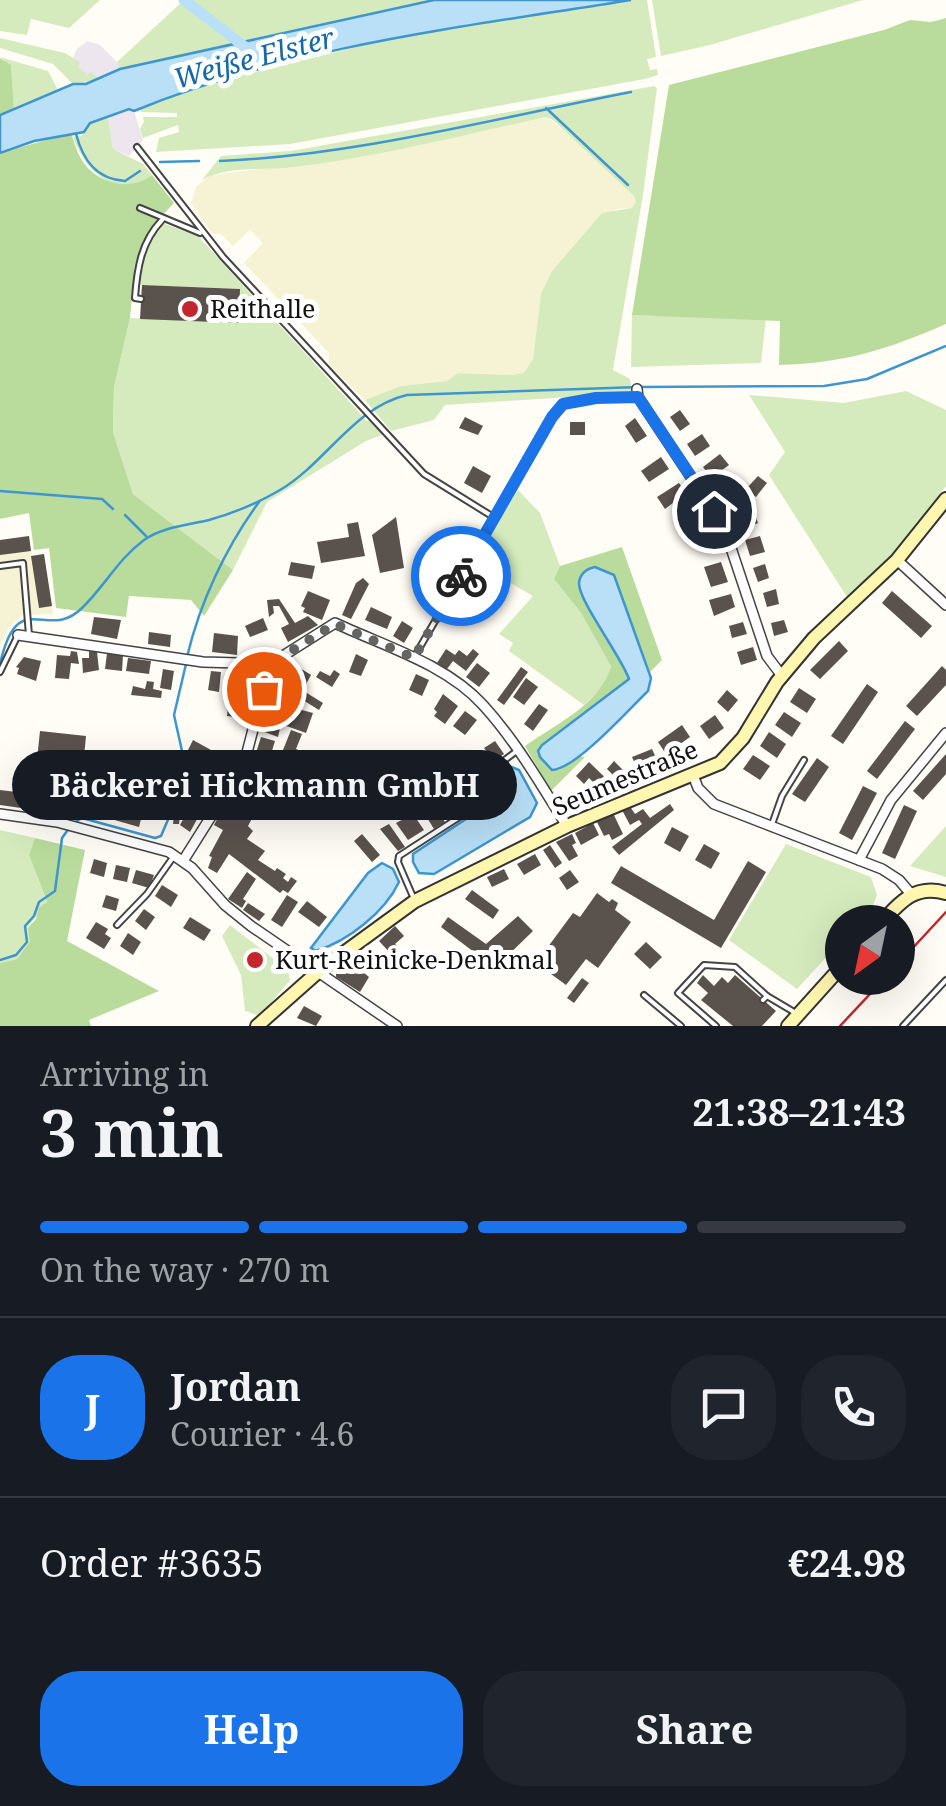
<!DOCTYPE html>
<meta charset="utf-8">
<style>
:root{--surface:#171b24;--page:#20242c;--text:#f1f3f6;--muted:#9ea1a6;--line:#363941;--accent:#1a73e8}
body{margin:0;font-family:"Noto Serif",serif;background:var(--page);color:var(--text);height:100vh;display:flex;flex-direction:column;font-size:38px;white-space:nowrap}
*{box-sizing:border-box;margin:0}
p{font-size:32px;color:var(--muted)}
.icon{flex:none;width:55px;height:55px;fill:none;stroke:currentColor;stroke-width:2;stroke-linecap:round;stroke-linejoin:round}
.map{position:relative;height:1026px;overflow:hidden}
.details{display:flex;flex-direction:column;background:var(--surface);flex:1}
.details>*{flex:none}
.needle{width:65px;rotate:213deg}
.buttons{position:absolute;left:825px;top:905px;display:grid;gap:20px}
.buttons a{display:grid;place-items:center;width:90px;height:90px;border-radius:50%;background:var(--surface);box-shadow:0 10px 40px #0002;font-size:50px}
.pin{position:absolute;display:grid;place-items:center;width:85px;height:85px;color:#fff;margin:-42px;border:5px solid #fff;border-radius:50%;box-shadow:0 2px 10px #0007}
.courier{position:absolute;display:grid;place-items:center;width:100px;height:100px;margin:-50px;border:8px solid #1a73e8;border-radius:50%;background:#fff;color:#222;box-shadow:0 2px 12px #0007}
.bubble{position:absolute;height:70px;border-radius:35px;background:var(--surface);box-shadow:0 10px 40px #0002;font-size:32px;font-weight:700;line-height:70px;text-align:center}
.summary em{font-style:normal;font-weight:700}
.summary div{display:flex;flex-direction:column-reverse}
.summary{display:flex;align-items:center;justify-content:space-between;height:170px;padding:0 40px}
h1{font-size:65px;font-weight:700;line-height:75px}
.bar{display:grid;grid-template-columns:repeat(4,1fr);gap:15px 10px;align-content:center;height:120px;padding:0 40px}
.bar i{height:12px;border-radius:8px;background:var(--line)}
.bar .on{background:var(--accent)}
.bar p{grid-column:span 4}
.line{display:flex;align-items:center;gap:25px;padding:0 40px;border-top:2px solid var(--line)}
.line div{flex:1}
.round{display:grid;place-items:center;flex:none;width:105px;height:105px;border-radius:40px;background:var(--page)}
.button{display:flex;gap:20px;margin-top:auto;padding:20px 40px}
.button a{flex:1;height:115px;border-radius:40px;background:var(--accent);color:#fff;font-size:40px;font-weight:700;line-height:115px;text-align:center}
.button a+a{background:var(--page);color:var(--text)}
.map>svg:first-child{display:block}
</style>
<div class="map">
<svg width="946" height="1026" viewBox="0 0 946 1026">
<rect width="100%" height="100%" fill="#fffdf5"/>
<g fill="#eee6ef">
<polygon points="87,41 100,45 120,65 120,69 86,84 73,84 65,75 77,49"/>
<polygon points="129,109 134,111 143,140 129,156 113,149 108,116"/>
</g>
<g fill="#f6f3d4">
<polygon points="547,117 579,143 634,196 636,202 632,208 617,209 596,220 552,271 541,293 533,359 524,373 513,375 458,373 447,381 401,386 365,400 329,365 329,353 244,263 263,243 250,230 233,246 221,234 212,234 191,203 196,187 211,175 364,156"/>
<polygon points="29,536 32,556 44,554 53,614 22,615 9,627 0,646 0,540"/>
</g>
<g fill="#d5ebbd">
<polygon points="0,0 100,0 69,28 31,19 27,35 0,31"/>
<polygon points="184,0 434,0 120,69 117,62"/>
<polygon points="631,0 647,0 656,57 647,59 650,70 657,69 658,75 645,79 290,144 156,152 159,138 179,132 178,125 143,138 140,129 144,122 143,117 177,117 177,113 141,112 140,109 187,89 413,33"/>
<polygon points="652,0 863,0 710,45 661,56"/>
<polygon points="0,38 65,53 81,63 78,67 87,75 91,72 99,79 73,84 53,64 0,48"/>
<polygon points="0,57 48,71 58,90 14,109 11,66"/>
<path d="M654,86L657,88L643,195L613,370L630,379L632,393L445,405L434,420L391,431L365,400L401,386L447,381L458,373L513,375L524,373L533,359L541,293L552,271L602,213L632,208L636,202L634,196L553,120L546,117C463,135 379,157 294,167C264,171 228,165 202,180L221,156L291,151Z"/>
<path d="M108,116L113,149L143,164L152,175C117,204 84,169 73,137L83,135L90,123Z"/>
<polygon points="162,223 198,236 367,421 371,420 385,434 366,441 267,502 233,570 133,494 113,432 114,387 130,318 239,323 240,289 140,285 144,255"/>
<polygon points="632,315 766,318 761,363 631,367"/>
<polygon points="906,391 946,410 946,486 891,555 847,597 769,475 785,452 749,395 844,403"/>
<polygon points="518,490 540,513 560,566 554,579 581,613 611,665 606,684 584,705 509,651 513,643 499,634 533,596 474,562"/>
<polygon points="946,826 946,877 910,866"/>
<polygon points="0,830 35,838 29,855 47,903 28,927 31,942 17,959 0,963"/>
<polygon points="786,844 871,877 877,895 872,908 859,922 842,922 842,940 797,989 729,940"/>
<polygon points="230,925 288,970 290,980 260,1016 245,1011 241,975 222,936"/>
</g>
<g fill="#b9dc9c">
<path d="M946,18V324C886,350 845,363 779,365L780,321L632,315L669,85L884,30L910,20L931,22Z"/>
<polygon points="0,58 11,65 14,109 0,115"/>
<path d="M71,133C74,141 76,150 80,157C94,183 129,193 152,175L174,203L152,226L135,264L130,318L114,387L113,432L133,494L233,570L204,616L191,600L129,596L126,617L56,608L49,548L34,550L29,513L0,519V153Z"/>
<path d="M622,547L662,660L650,672L614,575L581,576V593L629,679L552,770H560L578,756L585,757L551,791L525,746C556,724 601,704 611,666L581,613L554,579L560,566Z"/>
<polygon points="35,838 85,850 67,941 159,991 89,1020 91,1026 0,1026 0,963 17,959 30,942 28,928 36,919 39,908 47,902 29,855"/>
</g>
<g fill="#b9e0f7" stroke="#3f96cf" stroke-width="2.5">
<path d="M434,0H631C464,27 292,46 134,111L129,109L90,123L84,132L34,141L0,153V115L73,84H86L120,69Z"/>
<path d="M595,567L614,575L651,678L648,691C629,709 576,769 552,770L540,757L538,751L542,745L629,679C621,656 578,600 579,583C580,573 586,569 595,567Z"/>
<polygon points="509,766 519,770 537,803 530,817 434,874 419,873 413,862 413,854 487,805"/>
<path d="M382,863L393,869L399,882C385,912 348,941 316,951L311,948L368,873Z"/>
</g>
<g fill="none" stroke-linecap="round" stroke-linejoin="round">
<g stroke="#3f96cf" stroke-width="2.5">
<polyline points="546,108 628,185"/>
<path d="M76,134C83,160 96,179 125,181L140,171"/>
<path d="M220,161C358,155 496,118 631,92"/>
<polyline points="160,162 199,161"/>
<polyline points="0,491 102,499 113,509"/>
<polyline points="125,515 146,536"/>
<path d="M187,657C200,602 226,547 259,502"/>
<path d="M0,664C18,584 47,643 82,608C105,586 118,559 144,540C162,527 188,525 209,520C234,513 258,503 280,490C326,463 354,407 407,395L639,387L824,386L867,379L946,346"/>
<polyline points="72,824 82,818 155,838 161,836 170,815 182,751 174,715 186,664"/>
<polyline points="0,960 16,955 27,942 25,926 34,916 39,902 55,891 62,838 67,831"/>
</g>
<polyline stroke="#b9e0f7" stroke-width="11" points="184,0 249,50"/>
</g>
<g fill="#5a524d">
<polygon points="142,285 240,289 239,323 140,319"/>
<polygon points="680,410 690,424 680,431 670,417"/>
<polygon points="465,417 483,426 478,435 459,428"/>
<polygon points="635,418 647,436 636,443 625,426"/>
<rect x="570" y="422" width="15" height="13"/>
<polygon points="702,434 710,446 695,456 687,444"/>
<polygon points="720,454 729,465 711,478 703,467"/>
<polygon points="661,457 669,469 649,482 641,471"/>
<polygon points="473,466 491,476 482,493 464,483"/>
<polygon points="758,476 767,483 756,497 746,489"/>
<polygon points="679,483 686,493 665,509 657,497"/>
<polygon points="735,485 740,493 728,503 721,493"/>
<polygon points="753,510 758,523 742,530 736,516"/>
<polygon points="396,517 404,568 380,573 372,535"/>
<polygon points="358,522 365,556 321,563 317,542 349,537 347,524"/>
<polygon points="705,524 712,541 699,546 692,529"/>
<polygon points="453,533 463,539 447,567 436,561"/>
<polygon points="29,536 31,551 0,555 0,540"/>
<polygon points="760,536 765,552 750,556 745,540"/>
<polygon points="44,554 52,606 39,608 31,556"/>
<polygon points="291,562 315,566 312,579 288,575"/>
<polygon points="721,562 728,582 711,587 704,567"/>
<polygon points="765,564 769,578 758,582 753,568"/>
<polygon points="363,578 369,584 351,619 342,615 356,583"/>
<polygon points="776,589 779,604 767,607 763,593"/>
<polygon points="458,590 474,599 469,608 464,606 456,619 445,613"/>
<polygon points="308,591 330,600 322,620 303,612 305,608 301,606"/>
<polygon points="892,591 932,626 921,638 882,603"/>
<polygon points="731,594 735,607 714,616 709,600"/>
<polygon points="279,599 295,623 308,616 318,625 288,642 281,628 289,624 279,606 273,606 274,613 269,617 267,600"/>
<polygon points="371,607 392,617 387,629 365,620"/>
<polygon points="94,617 121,620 117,639 91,634"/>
<polygon points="263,618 268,630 250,637 245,626"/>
<polygon points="784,620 788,632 774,636 771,623"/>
<polygon points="402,621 413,628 404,643 393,636"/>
<polygon points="743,622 747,634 732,638 729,626"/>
<polygon points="149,632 171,635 170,647 148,644"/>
<polygon points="214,633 238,636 237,655 212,652"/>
<polygon points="839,641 848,651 820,679 810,670"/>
<polygon points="753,647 757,660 741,665 737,652"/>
<polygon points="446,649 455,655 459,650 467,656 473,649 479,654 466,671 453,661 447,669 437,663"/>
<polygon points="71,651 77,652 79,664 71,663 69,679 55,678 57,655 70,656"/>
<polygon points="89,651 97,652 99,670 83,673 82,658 89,658"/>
<polygon points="107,653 123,655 122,671 105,669"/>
<polygon points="356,654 368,660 361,676 349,672"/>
<polygon points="24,657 41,661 36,681 17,674 19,668 16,667"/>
<polygon points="128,658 151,661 149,674 126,671"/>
<polygon points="477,663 490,673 479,687 466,677"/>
<polygon points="942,666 946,670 946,685 917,716 906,706"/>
<polygon points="521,667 528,672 504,705 497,700"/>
<polygon points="300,668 311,675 304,688 292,681"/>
<polygon points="163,669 174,671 171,690 160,688"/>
<polygon points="334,670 340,674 332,687 316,677 320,671 330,676"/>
<polygon points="211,671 221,672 219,692 208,690"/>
<polygon points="416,674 429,680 422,696 409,690"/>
<polygon points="526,678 538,687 524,705 513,697"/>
<polygon points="147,681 154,682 153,689 162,691 161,698 131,695 133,686 145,689"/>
<polygon points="867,684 878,692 843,744 831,736"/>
<polygon points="799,688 816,699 807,713 790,702"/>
<polygon points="302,690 323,703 319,710 298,697"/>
<polygon points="727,690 738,700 728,712 717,702"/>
<polygon points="271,691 288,695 287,706 313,713 306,733 281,724 278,737 262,731"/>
<polygon points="443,694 458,706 445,724 434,716 437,712 434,709"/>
<polygon points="236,704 251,710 250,719 227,716 228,707 235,708"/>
<polygon points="539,704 548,710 533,731 524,724"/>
<polygon points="465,711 477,720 465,735 453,726"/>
<polygon points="784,712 801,723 792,737 775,725"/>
<polygon points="715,715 724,728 709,739 700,726"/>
<polygon points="905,721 915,729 877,779 867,771"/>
<polygon points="682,725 690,737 666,754 658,742"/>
<polygon points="291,730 302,734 296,749 303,752 301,757 283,750"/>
<polygon points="40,731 86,736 84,757 52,753 46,808 32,807"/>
<polygon points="769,732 786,744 777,758 760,746"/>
<polygon points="261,737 275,741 267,767 253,762"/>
<polygon points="193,740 238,765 226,790 221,787 228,776 198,759 194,783 184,781 187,752"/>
<polygon points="495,741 504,754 494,761 484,748"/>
<polygon points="652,749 662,771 642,780 632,757"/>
<polygon points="946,754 946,774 923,800 913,791"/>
<polygon points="753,755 770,766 760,780 743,769"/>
<polygon points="817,758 829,767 805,802 792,794"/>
<polygon points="614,761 635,782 628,790 607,769"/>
<polygon points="589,762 620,792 593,804 571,809 568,795 600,789 589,778 584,784 576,776"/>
<polygon points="78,765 95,769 92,783 75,779"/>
<polygon points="116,774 137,785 133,793 112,782"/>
<polygon points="248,780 260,786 263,780 275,787 267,800 242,789"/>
<polygon points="461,781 471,797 457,806 447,790"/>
<polygon points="74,782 87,785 81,808 69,806"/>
<polygon points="211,785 211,796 193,797 192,786"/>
<polygon points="863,786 877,793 852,840 839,833"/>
<polygon points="177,789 183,790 179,824 173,824"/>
<polygon points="0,790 24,793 21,808 0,805"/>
<polygon points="450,800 457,816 448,821 440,808"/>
<polygon points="242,802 257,809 248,826 253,831 247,839 265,851 258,860 275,871 277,868 286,874 283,878 288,882 291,877 297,881 288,893 283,890 280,893 229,854 217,873 208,868 212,857 209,856 223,830 214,825 221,812 234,818"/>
<polygon points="670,804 674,810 619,855 612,847 642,824 639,820 630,825 622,810 631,808 635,814 643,809 650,818"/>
<polygon points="191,805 201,812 190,832 180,825"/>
<polygon points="904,805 917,811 895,859 882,853"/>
<polygon points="115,806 142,815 139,827 111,819"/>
<polygon points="437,810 445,822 434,829 426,816"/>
<polygon points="613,813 623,834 612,840 609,834 604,836 597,822"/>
<polygon points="413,814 424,830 408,840 396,823"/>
<polygon points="593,823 599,835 581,845 575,833"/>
<polygon points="389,824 405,847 398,851 380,829"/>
<polygon points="672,827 689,836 680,852 664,843"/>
<polygon points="362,834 380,855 372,862 354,841"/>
<polygon points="572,834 576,843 572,845 578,856 569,861 556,842"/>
<polygon points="704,844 720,853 711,869 695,860"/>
<polygon points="550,845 562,863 555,868 543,850"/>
<polygon points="535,854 541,865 524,875 517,864"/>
<polygon points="94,859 107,863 104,877 90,873"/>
<polygon points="748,861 766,872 721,948 611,883 621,866 714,920"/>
<polygon points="116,865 130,868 127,882 113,879"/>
<polygon points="504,869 509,879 492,887 487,877"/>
<polygon points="136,870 154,875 149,888 132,883"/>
<polygon points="570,870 579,882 567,890 559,878"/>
<polygon points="247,872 256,879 243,899 246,901 242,908 228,899"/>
<polygon points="162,885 178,895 171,907 155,896"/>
<polygon points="472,890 499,910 493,919 465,899"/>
<polygon points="597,893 609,902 612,899 618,903 615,910 631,922 598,968 586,959 566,985 536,963 573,913 580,917"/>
<polygon points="106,895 119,899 116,911 102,907"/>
<polygon points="287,895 298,902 282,927 271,920"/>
<polygon points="307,901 327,917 319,927 298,912"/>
<polygon points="248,903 265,914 259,921 243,910"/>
<polygon points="144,909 155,917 146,930 135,921"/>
<polygon points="518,916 533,931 495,968 441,927 448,917 486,944"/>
<polygon points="190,917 211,930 204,941 183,928"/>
<polygon points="96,922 108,929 105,934 111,938 104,949 86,938"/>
<polygon points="395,926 404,936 395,944 398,947 391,954 379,941"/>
<polygon points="128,933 141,942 133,955 120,946"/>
<polygon points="646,942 662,957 650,969 634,954"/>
<polygon points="349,960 369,977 360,992 336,977 336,969"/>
<polygon points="703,975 714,986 722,977 728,983 735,975 776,1011 762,1026 733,1026 701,1000 708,993 697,983"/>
<polygon points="582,978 589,983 574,1003 567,998"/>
<polygon points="304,1006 322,1016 316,1026 297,1018"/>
</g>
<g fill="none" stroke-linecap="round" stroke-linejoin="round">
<defs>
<g id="lane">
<polyline points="137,147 223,257 424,474 495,518"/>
<polyline points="140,208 200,233"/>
<path d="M141,299L135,298C137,269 141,242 162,220"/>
<polyline points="0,566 23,563 29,635"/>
<polyline points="416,654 553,417 563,404 596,398 638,397"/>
<polyline points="0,672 18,635"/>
<polyline points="771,827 782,796 804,760"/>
<polyline points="414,899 398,862 399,856 478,805 489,786 494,768 518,750"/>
<polyline points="117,925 147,894 174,856"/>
<polyline points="644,995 681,1026"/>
<polyline points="763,1000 767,996 794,1012"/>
<polyline points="716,1026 678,993 704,965 735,967 767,996"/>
<polyline points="903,1026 946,980"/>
</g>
<g id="street">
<polyline points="637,389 638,397 724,527 767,656 782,676"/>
<polyline points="897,560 946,605"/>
<path d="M18,635L203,662L270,664L335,623C384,646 446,664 483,705C516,741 541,785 567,826"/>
<polyline points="693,775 698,788 714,804 882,869 899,880 911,894"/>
<polyline points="0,814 57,822 169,852 192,868 225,905 251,926 397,1026"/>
<polyline points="859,860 891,800 946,733"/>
<polyline points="183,861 244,764 270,664"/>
</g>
<g id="secondary">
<path d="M882,922C901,901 916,884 946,893"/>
<polyline points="257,1026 319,971 415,901 567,826 720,763 743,738 777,682 814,638 897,560 946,499"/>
<polyline points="788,1026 842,966"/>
</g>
</defs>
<use href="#lane" stroke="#444" stroke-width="8"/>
<use href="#street" stroke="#444" stroke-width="12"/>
<use href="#secondary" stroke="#333" stroke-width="16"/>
<use href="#lane" stroke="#fff" stroke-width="4"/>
<use href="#street" stroke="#fff" stroke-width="9"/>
<use href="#secondary" stroke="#fff6b0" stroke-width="12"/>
<g stroke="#c4262e" stroke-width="2.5">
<polyline points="898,964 946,912"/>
<polyline points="840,1026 885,978"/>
</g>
</g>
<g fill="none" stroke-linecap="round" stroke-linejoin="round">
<polyline stroke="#646461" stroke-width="10" stroke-dasharray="0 18" points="264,689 270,664 335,624 414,658 461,576"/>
<polyline stroke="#1a73e8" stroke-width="12" points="461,576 552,417 563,404 596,398 638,397 714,511"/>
</g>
<g fill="#c4262e" stroke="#fff" stroke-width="4">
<circle cx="190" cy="309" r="10"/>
<circle cx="255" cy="960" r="10"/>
</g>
<g text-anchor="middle" stroke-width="10" stroke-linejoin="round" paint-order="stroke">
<g font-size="25" fill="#111" stroke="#fff" text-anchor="start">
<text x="210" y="318">Reithalle</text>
<text x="275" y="969">Kurt-Reinicke-Denkmal</text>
</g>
<g font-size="25" fill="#111" stroke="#fff">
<text transform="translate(625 778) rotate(-23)" y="9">Seumestraße</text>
</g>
<g font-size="28" font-style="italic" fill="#1768a6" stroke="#fff">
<text transform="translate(254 58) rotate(-15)" y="10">Weiße Elster</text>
</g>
</g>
</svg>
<div class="buttons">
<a><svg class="needle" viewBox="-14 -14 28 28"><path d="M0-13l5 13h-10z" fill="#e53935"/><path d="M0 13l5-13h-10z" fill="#9ea1a6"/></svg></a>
</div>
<div class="pin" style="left:264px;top:689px;background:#ea580c"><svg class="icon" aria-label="bag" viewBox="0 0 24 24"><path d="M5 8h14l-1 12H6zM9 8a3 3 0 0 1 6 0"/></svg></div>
<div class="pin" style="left:714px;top:511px;background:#1f2937"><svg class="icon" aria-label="home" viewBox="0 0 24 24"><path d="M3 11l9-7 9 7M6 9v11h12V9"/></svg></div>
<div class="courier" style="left:461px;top:576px"><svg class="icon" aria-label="bike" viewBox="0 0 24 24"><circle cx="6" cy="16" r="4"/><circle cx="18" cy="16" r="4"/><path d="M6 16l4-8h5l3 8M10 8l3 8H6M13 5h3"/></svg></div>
<div class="bubble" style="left:12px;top:750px;width:505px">Bäckerei Hickmann GmbH</div>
</div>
<section class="details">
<div class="summary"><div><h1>3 min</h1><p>Arriving in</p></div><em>21:38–21:43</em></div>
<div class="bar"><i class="on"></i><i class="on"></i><i class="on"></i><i></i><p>On the way · 270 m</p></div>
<div class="line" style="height:180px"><b class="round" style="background:var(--accent);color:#fff">J</b><div><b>Jordan</b><p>Courier · 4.6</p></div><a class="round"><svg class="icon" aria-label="chat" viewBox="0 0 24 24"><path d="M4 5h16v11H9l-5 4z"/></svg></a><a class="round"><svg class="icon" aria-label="phone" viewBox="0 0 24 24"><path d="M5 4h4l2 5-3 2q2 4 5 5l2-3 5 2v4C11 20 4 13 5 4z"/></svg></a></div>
<div class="line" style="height:130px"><div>Order #3635</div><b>€24.98</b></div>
<div class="button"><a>Help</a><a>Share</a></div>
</section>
